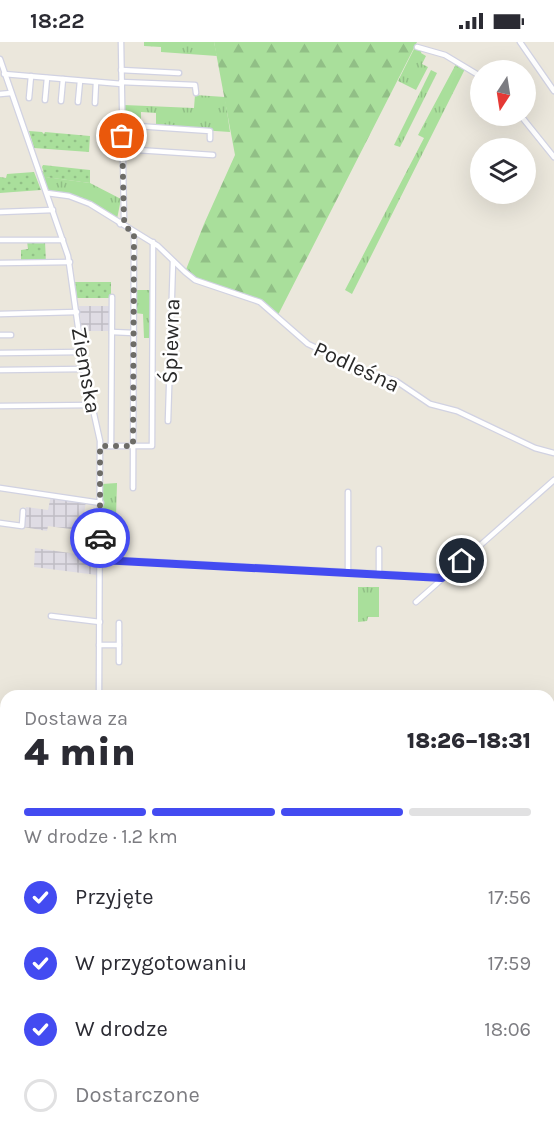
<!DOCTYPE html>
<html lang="pl">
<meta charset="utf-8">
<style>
:root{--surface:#fff;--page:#f7f7f7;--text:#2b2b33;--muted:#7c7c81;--line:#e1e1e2;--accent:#434bf1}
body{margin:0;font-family:Karla,sans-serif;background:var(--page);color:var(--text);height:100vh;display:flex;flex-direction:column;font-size:22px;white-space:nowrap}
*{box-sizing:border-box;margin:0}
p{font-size:20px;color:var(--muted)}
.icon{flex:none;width:33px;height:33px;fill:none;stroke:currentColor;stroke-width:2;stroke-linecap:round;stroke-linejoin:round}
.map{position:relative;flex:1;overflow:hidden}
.drawer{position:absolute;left:0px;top:648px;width:555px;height:450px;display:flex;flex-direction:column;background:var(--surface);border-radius:18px 18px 0 0;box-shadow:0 6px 24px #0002}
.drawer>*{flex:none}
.needle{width:39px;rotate:192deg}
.buttons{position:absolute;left:470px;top:18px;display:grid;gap:12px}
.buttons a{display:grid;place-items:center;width:66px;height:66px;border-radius:50%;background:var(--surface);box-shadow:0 6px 24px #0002;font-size:30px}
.pin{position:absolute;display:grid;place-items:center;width:51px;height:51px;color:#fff;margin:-26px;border:3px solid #fff;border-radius:50%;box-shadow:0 2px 6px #0007}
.courier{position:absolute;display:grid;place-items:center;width:60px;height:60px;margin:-30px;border:4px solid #434bf1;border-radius:50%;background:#fff;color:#222;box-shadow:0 2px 8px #0007}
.summary em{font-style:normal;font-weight:800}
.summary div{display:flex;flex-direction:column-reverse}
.summary{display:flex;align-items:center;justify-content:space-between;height:102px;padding:0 24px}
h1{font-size:39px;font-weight:800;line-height:45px}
.bar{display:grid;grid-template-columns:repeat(4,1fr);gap:9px 6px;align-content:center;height:72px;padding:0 24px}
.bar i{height:8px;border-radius:4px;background:var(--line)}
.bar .on{background:var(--accent)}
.bar p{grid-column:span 4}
ol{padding:0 24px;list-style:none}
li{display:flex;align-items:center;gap:18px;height:66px}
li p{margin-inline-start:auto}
li .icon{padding:6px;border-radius:50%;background:var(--accent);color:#fff;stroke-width:4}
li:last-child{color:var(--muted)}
li i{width:33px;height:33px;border:3px solid var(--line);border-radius:50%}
.status{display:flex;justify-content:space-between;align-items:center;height:42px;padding:0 30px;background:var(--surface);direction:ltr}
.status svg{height:16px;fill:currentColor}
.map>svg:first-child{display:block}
</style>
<div class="status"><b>18:22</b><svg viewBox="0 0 49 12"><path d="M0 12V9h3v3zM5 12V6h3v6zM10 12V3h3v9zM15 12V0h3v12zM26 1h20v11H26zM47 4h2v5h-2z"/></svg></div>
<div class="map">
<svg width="554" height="1098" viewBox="0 0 554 1098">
<defs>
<pattern id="industrial-grid" width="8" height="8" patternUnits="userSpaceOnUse" patternTransform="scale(1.5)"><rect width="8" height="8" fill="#dfdce4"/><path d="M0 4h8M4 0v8" fill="none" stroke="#bfbdc4"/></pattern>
<pattern id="grass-tufts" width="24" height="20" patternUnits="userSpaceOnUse" patternTransform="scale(1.5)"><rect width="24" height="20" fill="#a9df9b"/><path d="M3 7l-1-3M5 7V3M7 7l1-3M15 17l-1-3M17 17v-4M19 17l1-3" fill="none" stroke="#91bf86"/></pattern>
<pattern id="forest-firs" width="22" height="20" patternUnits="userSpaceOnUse" patternTransform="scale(1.5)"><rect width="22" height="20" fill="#a9df9b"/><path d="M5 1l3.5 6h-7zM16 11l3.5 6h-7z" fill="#91bf86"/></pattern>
<pattern id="garden-dots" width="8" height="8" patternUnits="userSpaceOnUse" patternTransform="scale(1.5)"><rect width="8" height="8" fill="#a9df9b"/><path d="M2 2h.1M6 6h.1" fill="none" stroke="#91bf86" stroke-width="1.8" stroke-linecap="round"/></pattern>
</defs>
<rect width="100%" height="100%" fill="#ebe7dc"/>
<g fill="url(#industrial-grid)">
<polygon points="79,264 111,264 110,289 82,289"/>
<polygon points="51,453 86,459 84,472 100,475 100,491 48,484 47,489 23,485 26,465 48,468"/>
<polygon points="35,506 98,515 97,533 34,525"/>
</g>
<g fill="url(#grass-tufts)">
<polygon points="144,0 214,0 217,14 161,10 161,5 144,4"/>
<polygon points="415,5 422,7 421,11 426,14 422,22 428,25 416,48 398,39"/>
<polygon points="456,22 465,27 352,252 345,248 424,96 418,93"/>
<polygon points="431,28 437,31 400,105 394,103"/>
<polygon points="195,53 225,55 230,90 156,85 156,71 141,70 141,83 124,82 124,63 194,66"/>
<polygon points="43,129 46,135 90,141 121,157 117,177 69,153 48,148 41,130"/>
<polygon points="135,248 150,248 150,296 144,296 143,272 135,271"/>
<polygon points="117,441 116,475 102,475 102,442"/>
<polygon points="358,545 379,545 379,575 368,575 367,579 358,580"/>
<polygon points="0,1045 6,1048 6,1092 75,1092 74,1098 29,1098 24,1092 26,1098 12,1098 0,1093"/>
</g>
<g fill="url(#forest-firs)">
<polygon points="214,0 417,0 278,273 267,264 202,240 185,230 204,182 235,113"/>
<polygon points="110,1092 208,1092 219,1098 127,1098"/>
</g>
<g fill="url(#garden-dots)">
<polygon points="29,89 42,90 44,92 45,90 90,94 89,110 34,106"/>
<polygon points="43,123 90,128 90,141 45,135 42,125"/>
<polygon points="34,130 41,148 0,151 0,135 6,136 7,132"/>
<polygon points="27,199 45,199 46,221 21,221 21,208 28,207"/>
<polygon points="75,240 111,240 111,256 77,256"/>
</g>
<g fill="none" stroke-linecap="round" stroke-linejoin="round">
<g stroke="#73bae9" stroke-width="1.5">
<polyline points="0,1086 6,1088"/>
<polyline points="118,1092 136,1098"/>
</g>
<defs>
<g id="minor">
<polyline points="520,0 554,49"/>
<polyline points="417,5 445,13 480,34"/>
<polyline points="0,17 68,214 84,327 100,399 99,654"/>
<polyline points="121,28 179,31"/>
<polyline points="4,32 122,42"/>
<polyline points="121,40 195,43 196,51"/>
<polyline points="0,52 11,51"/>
<polyline points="29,56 31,34"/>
<polyline points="45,58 47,36"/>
<polyline points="61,59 63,37"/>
<polyline points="78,60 80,39"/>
<polyline points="95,61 96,40"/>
<polyline points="521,74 554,115"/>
<polyline points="122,83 210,89 210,97"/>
<polyline points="122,107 213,113"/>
<polyline points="47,151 69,154 90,162 158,204 185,230 195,238 260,260 308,302 364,328 396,339 430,362 457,369 535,406 554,411"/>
<polyline points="0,170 53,168"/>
<polyline points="120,182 124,177 121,0"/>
<polyline points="0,198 63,198"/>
<polyline points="0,221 70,220"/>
<polyline points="0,272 77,270"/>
<polyline points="112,290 134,291"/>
<polyline points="0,293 11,293"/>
<polyline points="0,311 82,310"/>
<polyline points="0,328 84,327"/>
<polyline points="0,364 92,363"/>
<polyline points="168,379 173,219"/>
<polyline points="101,404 152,404 153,200"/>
<polyline points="111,404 112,255"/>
<polyline points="0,446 101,461"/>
<polyline points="133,446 134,190"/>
<polyline points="348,450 348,531"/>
<polyline points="0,481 22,484 23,469"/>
<polyline points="100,517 443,535"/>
<polyline points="379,532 379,507"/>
<polyline points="416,560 554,438"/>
<polyline points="51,574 100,580"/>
<polyline points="119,581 119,620"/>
<polyline points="99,603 119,603"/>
<polyline points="549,676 554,673"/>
<polyline points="0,701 6,702"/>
<polyline points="549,706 554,703"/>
<polyline points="0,732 6,733"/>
<polyline points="0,822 6,822"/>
<polyline points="281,1092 301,1098"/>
<polyline points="470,1092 470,1098"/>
<polyline points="527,1098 527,1092"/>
</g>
<g id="major">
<polyline points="0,1011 6,1013"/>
<polyline points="68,1098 69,1092"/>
</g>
<g id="highway">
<polyline points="549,689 554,686"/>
<polyline points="0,813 6,814"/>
</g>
</defs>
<use href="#minor" stroke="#d1d2e2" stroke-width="7"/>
<use href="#major" stroke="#c7c7c7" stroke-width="8"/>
<use href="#highway" stroke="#c7c7c7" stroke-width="10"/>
<use href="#minor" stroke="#fff" stroke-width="4.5"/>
<use href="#major" stroke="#eadd62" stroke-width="6"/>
<use href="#highway" stroke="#f7b45b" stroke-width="8"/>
</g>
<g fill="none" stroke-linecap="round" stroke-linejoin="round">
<polyline stroke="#6d6c68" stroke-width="6" stroke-dasharray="0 10.8" points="100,496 100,404 133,404 134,190 125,185 124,177 122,94"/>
<polyline stroke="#434bf1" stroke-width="8" points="100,496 101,518 442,536 462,519"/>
</g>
<g text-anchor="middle" stroke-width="5" stroke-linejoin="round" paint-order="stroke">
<g font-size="22" fill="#292929" stroke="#fff">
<text transform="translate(170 299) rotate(-88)" y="8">Śpiewna</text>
<text transform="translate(357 324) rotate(25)" y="8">Podleśna</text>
<text transform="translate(87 328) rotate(80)" y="8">Ziemska</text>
</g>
</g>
</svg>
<div class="buttons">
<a><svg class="needle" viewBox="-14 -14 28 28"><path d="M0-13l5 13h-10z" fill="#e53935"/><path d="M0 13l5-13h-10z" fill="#7c7c81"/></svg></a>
<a><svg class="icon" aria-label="layers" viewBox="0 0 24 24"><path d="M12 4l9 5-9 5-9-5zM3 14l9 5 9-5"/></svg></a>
</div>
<div class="pin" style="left:122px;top:94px;background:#ea580c"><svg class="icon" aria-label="bag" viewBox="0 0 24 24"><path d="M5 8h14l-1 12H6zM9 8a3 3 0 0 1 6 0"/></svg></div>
<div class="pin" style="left:462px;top:519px;background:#1f2937"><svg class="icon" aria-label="home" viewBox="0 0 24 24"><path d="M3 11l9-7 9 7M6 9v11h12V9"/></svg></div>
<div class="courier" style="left:100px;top:496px"><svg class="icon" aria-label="car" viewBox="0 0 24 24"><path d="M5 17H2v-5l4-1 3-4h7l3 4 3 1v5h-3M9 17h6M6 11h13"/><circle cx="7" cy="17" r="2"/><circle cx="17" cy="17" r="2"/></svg></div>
<section class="drawer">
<div class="summary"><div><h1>4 min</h1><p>Dostawa za</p></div><em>18:26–18:31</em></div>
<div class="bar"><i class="on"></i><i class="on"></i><i class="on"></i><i></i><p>W drodze · 1.2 km</p></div>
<ol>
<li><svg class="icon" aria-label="check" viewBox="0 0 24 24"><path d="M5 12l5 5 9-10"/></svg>Przyjęte<p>17:56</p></li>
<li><svg class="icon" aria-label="check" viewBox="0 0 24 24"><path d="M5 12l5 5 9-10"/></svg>W przygotowaniu<p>17:59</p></li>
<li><svg class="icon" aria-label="check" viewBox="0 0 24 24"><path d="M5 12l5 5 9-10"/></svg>W drodze<p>18:06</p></li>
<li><i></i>Dostarczone</li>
</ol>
</section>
</div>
